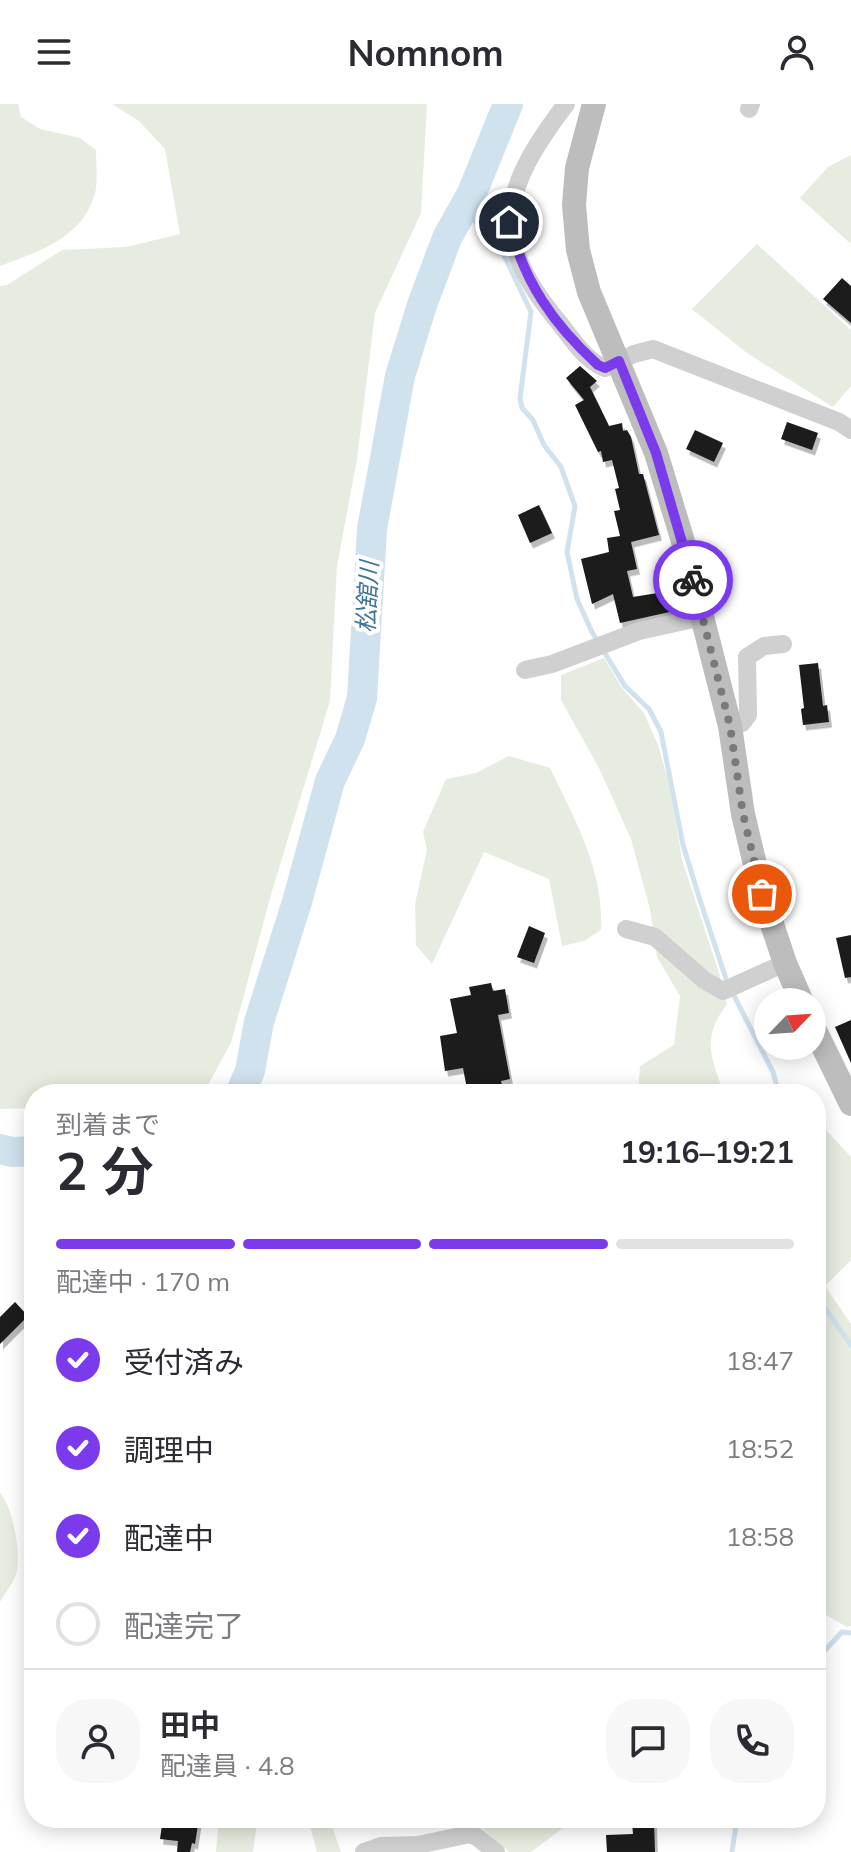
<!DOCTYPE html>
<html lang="ja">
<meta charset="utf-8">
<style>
:root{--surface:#fff;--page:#f7f7f7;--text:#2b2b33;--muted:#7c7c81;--line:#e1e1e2;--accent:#7c3aed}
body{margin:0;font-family:Mulish,"Noto Sans JP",sans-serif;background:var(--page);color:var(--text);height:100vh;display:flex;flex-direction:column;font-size:30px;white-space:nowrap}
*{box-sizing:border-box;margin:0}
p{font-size:26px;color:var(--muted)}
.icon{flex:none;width:44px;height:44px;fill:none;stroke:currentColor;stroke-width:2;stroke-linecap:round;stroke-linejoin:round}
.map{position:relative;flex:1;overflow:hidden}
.panel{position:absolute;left:24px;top:980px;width:802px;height:744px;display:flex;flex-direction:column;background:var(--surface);border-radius:32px;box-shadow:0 4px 20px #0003}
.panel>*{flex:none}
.needle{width:52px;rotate:65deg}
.buttons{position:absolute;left:754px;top:884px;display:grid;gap:16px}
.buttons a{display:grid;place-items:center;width:72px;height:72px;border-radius:50%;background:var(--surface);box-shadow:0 4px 20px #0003;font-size:40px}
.pin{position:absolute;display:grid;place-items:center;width:68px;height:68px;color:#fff;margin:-34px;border:4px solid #fff;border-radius:50%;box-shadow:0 2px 8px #0007}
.courier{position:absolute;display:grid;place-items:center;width:80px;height:80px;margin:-40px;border:6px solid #7c3aed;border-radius:50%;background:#fff;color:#222;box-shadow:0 2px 10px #0007}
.headline em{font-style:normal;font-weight:700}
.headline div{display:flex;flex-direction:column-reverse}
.headline{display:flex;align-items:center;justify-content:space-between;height:136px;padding:0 32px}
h1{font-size:52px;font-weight:700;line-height:60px}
.bar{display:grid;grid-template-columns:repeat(4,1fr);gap:12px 8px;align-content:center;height:96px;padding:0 32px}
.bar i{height:10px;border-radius:6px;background:var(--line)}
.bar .on{background:var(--accent)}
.bar p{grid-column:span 4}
.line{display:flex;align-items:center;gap:20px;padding:0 32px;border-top:2px solid var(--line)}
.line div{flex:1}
.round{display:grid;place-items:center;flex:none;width:84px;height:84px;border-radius:32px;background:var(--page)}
ol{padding:0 32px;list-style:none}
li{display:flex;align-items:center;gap:24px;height:88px}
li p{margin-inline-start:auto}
li .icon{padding:8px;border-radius:50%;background:var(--accent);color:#fff;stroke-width:4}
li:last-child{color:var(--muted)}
li i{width:44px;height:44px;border:4px solid var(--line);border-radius:50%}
header{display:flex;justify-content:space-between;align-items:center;height:104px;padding:0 32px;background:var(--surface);font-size:36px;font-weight:700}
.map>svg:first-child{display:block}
</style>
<header><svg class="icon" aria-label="menu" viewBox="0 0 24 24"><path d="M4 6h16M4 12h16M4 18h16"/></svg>Nomnom<svg class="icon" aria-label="person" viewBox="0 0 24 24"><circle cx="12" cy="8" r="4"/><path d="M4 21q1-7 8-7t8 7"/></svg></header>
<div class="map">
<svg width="851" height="1748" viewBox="0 0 851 1748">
<defs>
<filter id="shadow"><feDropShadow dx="3" dy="5.5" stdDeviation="0" flood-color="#0004"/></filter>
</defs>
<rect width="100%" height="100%" fill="#fff"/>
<g fill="#e6ecdf">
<path d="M0,0H18L21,13L40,25L80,34L96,46C96,59 98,77 95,90C81,135 40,147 0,162Z"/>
<polygon points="112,0 427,0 421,109 375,209 357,355 337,462 330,597 272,787 231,939 203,990 34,990 34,1004 0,1005 0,182 7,181 62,146 126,143 180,130 165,45 139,17"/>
<polygon points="851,51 851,140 800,94 828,63"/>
<polygon points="757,140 851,226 851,282 833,303 747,249 692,205"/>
<path d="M604,554L622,584L644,609L658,641L670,683L682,756L720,872L727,900C701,934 711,953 724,990H638L640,962L674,941L680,892L657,853L650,805L631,735L599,664L561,596V571Z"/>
<path d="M509,652L550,664C575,716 604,766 601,826L584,837L562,842L549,775L484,748L432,860L416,841L415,800L427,746L423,728L446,675L476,669Z"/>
<polygon points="816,1023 826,1026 851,1053 851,1156 825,1182 851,1220 851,1522 847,1523 816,1505"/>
<path d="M0,1389C13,1403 22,1451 16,1470C13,1479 5,1489 0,1498Z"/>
<polygon points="219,1714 254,1714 256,1726 253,1748 216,1748"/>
<polygon points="308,1714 329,1714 341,1748 317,1748"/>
<polygon points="470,1714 576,1714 531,1748 509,1748"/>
</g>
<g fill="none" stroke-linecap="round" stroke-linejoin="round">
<g stroke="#cfe2ee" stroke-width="5">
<polyline points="459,111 474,116 502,147 531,208 520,294 522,304 533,316 544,341 561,363 575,402 567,448 577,495 592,528 625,582 649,605 661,628 683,741 699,793 727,878 773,968 779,990"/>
<polyline points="816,1186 823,1201 851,1241"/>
<polyline points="816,1556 842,1528 851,1529"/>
<polyline points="732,1748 737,1714"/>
</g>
<g stroke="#cfe2ee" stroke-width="30">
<polyline points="240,990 250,967 259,918 297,798 330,677 350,635 362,594 372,425 400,272 422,201 447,134 472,89 508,0"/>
<polyline points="0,1045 12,1048 34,1047"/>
</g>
</g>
<g fill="#1a1a1a" filter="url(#shadow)">
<polygon points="842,174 851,182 851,219 823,195"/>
<polygon points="580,262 597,277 590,283 609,322 622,319 623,327 627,326 631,333 639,370 643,370 659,431 631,438 637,465 627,467 633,493 670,487 674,507 620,519 613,490 592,500 581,455 609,448 607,434 620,432 614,407 620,406 615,385 619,384 612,356 603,358 601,347 598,348 575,301 584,296 566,274"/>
<polygon points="787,318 818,329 812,346 781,335"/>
<polygon points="695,326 723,339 714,358 686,345"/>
<polygon points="539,401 552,429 530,439 518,411"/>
<polygon points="818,559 823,602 827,601 829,618 803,621 801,605 804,604 799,561"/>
<polygon points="529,822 545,829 534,859 517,853"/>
<polygon points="851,831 851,873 845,874 836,834"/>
<polygon points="491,879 493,887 505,885 509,909 498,911 510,975 501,977 504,990 468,990 463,964 445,967 440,932 457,929 450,895 471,891 469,883"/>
<polygon points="851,916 851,959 835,923"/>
<polygon points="15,1198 28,1212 0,1240 0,1213"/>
<polygon points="163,1714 199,1714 195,1740 192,1739 190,1748 177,1748 178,1737 160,1735"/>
<polygon points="654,1717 655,1748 607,1748 606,1731 633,1730 632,1718"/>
</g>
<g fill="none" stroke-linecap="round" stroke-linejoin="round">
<g stroke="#d0d0d0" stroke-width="18">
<path d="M566,0C504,82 486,131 557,216C570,232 585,257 605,264L634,250L653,245L839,318L851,326"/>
<polyline points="749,5 751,0"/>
<polyline points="525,566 552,560 639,527 703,513"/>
<polyline points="730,622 742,619 748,611 747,553 764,542 783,540"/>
<polyline points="626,825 655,833 704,876 723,887 785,859"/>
<polyline points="364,1748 381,1742 418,1741 470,1730 477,1733 496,1748"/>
</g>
<g stroke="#bdbdbd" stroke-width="24">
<polyline points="594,0 577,64 574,101 578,146 589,188 656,349 682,434 730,622 743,710 762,790 785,859 802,898"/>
<polyline points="812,920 851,1000"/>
</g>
</g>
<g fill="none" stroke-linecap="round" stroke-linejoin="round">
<polyline stroke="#7a7a7a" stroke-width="8" stroke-dasharray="0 14.4" points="693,476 730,622 743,710 762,790"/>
<path stroke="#7c3aed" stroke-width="10" d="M509,118C524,178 553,220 598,261L605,264L619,257L656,349L693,476"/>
</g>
<g text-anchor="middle" stroke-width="8" stroke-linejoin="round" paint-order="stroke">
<g font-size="24" font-style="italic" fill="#3f7597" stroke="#fff">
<text transform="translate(368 493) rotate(-87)" y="8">松舘川</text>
</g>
</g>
</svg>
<div class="buttons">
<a><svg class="needle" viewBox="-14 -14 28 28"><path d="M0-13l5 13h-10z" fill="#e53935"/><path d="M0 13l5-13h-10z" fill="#7c7c81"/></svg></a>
</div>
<div class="pin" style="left:762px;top:790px;background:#ea580c"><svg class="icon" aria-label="bag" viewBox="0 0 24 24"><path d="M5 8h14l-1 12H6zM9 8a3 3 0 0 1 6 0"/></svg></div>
<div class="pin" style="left:509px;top:118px;background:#1f2937"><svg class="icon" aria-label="home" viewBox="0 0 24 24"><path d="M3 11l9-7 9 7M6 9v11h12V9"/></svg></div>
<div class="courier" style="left:693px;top:476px"><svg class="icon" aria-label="bike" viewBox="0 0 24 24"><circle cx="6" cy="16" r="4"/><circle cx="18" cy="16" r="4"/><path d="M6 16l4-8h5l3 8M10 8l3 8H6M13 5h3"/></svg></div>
<section class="panel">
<div class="headline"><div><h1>2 分</h1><p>到着まで</p></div><em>19:16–19:21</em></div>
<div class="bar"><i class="on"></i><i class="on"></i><i class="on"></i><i></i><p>配達中 · 170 m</p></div>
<ol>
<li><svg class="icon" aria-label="check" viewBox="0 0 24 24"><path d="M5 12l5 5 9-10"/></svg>受付済み<p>18:47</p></li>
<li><svg class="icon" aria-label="check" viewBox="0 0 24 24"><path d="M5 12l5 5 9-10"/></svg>調理中<p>18:52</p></li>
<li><svg class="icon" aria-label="check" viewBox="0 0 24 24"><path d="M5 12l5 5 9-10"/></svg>配達中<p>18:58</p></li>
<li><i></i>配達完了</li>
</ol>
<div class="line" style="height:144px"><a class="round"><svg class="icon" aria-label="person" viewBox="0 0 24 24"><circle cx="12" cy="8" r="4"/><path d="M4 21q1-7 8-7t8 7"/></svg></a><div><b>田中</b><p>配達員 · 4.8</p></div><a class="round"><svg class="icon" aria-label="chat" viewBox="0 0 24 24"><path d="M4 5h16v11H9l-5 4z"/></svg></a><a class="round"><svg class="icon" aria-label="phone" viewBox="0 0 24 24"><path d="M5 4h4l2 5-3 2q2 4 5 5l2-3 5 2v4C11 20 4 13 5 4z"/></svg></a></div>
</section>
</div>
